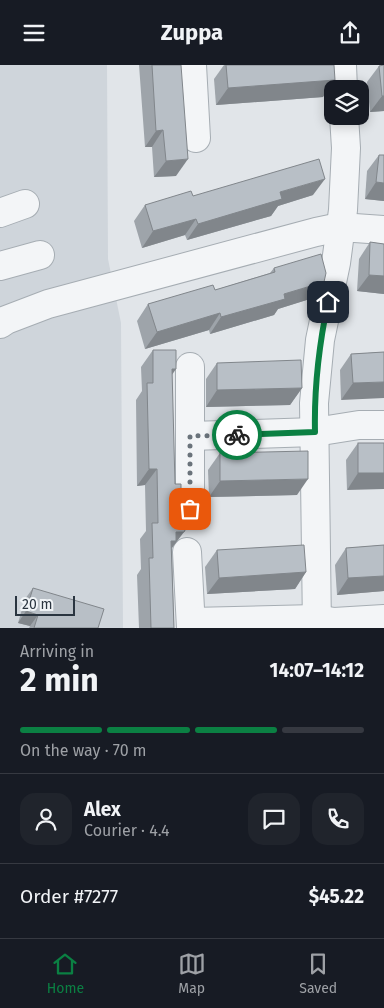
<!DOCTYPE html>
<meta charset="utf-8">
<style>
:root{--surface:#171b24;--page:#20242c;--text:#f1f3f6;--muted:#9ea1a6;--line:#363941;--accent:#0b8043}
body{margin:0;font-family:"Fira Sans",sans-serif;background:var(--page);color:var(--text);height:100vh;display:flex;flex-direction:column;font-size:19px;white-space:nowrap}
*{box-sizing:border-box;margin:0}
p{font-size:16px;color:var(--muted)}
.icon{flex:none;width:28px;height:28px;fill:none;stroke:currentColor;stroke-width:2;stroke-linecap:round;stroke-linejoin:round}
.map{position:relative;height:563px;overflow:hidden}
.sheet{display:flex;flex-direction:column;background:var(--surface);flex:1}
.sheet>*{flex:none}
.tools{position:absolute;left:324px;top:15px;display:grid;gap:10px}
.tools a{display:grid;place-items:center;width:45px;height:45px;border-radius:10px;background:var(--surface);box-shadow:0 2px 12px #0003;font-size:25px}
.scale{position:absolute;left:15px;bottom:12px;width:60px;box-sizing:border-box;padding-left:5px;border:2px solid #2a3540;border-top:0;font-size:14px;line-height:18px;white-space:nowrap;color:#2a3540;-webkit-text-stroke:4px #f0f4f7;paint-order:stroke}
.pin{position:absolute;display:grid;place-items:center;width:42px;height:42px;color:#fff;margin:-21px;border-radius:10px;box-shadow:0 2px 8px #0006}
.courier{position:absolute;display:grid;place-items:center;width:50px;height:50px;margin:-25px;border:4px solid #0b8043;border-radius:50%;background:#fff;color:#222;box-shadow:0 1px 6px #0007}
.headline em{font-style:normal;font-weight:700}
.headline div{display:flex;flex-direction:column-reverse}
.headline{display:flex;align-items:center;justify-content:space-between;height:85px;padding:0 20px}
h1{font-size:32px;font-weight:700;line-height:38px}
.bar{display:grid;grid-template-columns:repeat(4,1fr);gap:8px 5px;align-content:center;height:60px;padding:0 20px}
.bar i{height:6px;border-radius:4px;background:var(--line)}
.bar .active{background:var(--accent)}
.bar p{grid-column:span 4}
.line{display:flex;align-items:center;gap:12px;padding:0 20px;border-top:1px solid var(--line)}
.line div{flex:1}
.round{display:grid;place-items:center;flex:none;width:52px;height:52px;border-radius:15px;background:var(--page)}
header{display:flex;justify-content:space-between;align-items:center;height:65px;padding:0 20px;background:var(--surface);font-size:22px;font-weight:700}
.tab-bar{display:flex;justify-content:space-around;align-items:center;height:70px;border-top:1px solid var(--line);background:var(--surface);font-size:14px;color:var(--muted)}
.tab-bar a{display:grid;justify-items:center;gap:2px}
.tab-bar .active{color:var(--accent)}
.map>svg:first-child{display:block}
</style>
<header><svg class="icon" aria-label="menu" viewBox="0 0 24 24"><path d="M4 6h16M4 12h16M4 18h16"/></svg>Zuppa<svg class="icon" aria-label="share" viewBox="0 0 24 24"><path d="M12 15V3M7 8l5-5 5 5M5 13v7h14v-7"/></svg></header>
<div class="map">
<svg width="384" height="563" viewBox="0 0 384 563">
<rect width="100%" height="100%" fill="#e1e5e9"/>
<polygon fill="#cfd5db" points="0,0 107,0 108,194 121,258 123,563 0,563"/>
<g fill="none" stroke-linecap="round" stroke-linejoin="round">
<defs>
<g id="minor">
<polyline points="192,0 196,73"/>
<polyline points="342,0 343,24"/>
<polyline points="0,148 25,139"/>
<polyline points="0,201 40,190"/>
<polyline points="0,259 6,255 48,239 316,167 340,162 384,165"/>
<polyline points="190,302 190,444"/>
<polyline points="190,371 315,367 359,360 384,360"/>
<polyline points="187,487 191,563"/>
<polyline points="191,557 316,554 334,557 384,554"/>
<polyline points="317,563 314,338 320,275 336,198 343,145 346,83 344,51"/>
</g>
</defs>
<use href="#minor" stroke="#a6adb3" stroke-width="30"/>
<use href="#minor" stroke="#f3f5f7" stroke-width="28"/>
</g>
<g fill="#9ea4aa">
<polygon points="139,0 181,0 176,111 154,112 152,82 145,82"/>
<polygon points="224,0 334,0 323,32 216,40 214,14"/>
<polygon points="384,0 384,46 370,47 367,17 379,1"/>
<polygon points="379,90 384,136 365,134 367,106"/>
<polygon points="313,130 278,141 271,151 187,175 185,170 142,183 134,156 145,140 193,131"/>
<polygon points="370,177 384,179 384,229 357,226 359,194"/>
<polygon points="274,203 313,233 278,244 274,250 210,269 209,265 145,284 137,256 148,239 215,225 270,208"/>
<polygon points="153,285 172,310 172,483 174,563 139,563 137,510 141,504 140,474 146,466 145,420 137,421 136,335 142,326 141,302"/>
<polygon points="384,287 341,335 340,305 351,289"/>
<polygon points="217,298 302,323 290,340 206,342 206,314"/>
<polygon points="358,378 384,378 347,425 346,395"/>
<polygon points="220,388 297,430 209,432 208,405"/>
<polygon points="384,480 384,526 337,530 335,500 346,483"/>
<polygon points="217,485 306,507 295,524 207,529 205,502"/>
<polygon points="33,523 98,563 29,563 30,561 18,558 25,534"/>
</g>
<g fill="#81868b">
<polygon points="335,15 323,32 216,40 228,23"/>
<polygon points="382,31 384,31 384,46 370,47"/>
<polygon points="163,65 152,82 145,82 156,66"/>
<polygon points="188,94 176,111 154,112 166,96"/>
<polygon points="325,114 313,130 278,141 271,151 187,175 198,159 280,127"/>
<polygon points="376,117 384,118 384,136 365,134"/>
<polygon points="196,154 185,170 142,183 153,166"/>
<polygon points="369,210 384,211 384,229 357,226"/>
<polygon points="324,217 313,233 278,244 274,250 210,269 221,252 284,229"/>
<polygon points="220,248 209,265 145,284 157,267"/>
<polygon points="172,304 176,304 165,320"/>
<polygon points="384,317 384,333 341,335 353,318"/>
<polygon points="302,323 290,340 206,342 217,325"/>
<polygon points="149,404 157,404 145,420 137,421"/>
<polygon points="358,408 384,408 384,424 347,425"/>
<polygon points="308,414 297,430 209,432 220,416"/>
<polygon points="176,467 184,467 172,483 171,483 164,492"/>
<polygon points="306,507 295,524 207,529 219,513"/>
<polygon points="384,511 384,526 337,530 348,513"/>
<polygon points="26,546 38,550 30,561 18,558"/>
</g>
<g fill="#b8bfc6" stroke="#81868b">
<polygon points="152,0 181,0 188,94 166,96 163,65 156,66"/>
<polygon points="226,0 334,0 335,15 228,23"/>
<polygon points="384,0 384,31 382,31 379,1"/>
<polygon points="379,90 384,90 384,118 376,117"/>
<polygon points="319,94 325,114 280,127 282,134 198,159 196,154 153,166 145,140 191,126 193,131"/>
<polygon points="370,177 384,179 384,211 369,210"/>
<polygon points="321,189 326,208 324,217 284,229 285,234 221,252 220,248 157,267 148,239 213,220 215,225 275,207 274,203"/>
<polygon points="153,285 176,285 176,304 172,304 175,419 181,419 181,426 186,426 188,436 189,458 184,467 176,467 176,476 171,476 174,563 151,563 149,493 153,493 152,458 158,458 157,404 149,404 147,318 153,318"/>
<polygon points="384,287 384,317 353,318 351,289"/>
<polygon points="301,295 302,323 217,325 217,298"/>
<rect x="358" y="378" width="26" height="30"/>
<polygon points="308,386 308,414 220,416 220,388"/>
<polygon points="304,480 306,507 219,513 217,485"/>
<polygon points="384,480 384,511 348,513 346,483"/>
<polygon points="33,523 104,544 98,563 34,563 38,550 26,546"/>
</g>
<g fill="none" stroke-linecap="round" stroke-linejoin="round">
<polyline stroke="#6a737b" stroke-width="5" stroke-dasharray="0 9" points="190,444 190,371 237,370"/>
<path stroke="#0b8043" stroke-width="6" d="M237,370L315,367C314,323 319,280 328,237"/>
</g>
</svg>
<div class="tools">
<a><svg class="icon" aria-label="layers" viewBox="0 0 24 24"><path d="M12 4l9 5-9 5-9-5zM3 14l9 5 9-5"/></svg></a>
</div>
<div class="scale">20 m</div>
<div class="pin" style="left:190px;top:444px;background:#ea580c"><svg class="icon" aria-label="bag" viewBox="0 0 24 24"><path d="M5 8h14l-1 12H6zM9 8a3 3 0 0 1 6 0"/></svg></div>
<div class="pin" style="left:328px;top:237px;background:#1f2937"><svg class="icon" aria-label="home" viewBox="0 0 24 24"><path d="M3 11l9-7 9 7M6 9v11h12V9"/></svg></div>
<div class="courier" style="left:237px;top:370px"><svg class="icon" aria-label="bike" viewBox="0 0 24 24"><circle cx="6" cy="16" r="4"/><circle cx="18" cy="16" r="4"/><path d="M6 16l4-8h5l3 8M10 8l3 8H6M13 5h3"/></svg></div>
</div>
<section class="sheet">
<div class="headline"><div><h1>2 min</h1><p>Arriving in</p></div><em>14:07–14:12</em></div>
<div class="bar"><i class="active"></i><i class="active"></i><i class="active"></i><i></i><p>On the way · 70 m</p></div>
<div class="line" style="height:90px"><a class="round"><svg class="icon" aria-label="person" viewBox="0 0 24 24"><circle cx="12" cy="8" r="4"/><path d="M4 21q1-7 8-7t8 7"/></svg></a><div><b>Alex</b><p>Courier · 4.4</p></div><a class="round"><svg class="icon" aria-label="chat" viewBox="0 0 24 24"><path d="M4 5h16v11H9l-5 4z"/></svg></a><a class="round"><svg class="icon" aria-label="phone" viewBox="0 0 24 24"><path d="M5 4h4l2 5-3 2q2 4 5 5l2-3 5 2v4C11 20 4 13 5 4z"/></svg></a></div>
<div class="line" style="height:65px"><div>Order #7277</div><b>$45.22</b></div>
</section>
<nav class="tab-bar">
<a class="active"><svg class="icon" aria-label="home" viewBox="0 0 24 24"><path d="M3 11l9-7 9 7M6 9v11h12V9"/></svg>Home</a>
<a><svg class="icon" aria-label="map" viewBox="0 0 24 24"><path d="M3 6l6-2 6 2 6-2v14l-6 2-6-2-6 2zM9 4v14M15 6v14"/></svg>Map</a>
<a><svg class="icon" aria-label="saved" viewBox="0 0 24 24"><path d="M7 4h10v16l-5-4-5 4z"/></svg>Saved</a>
</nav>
